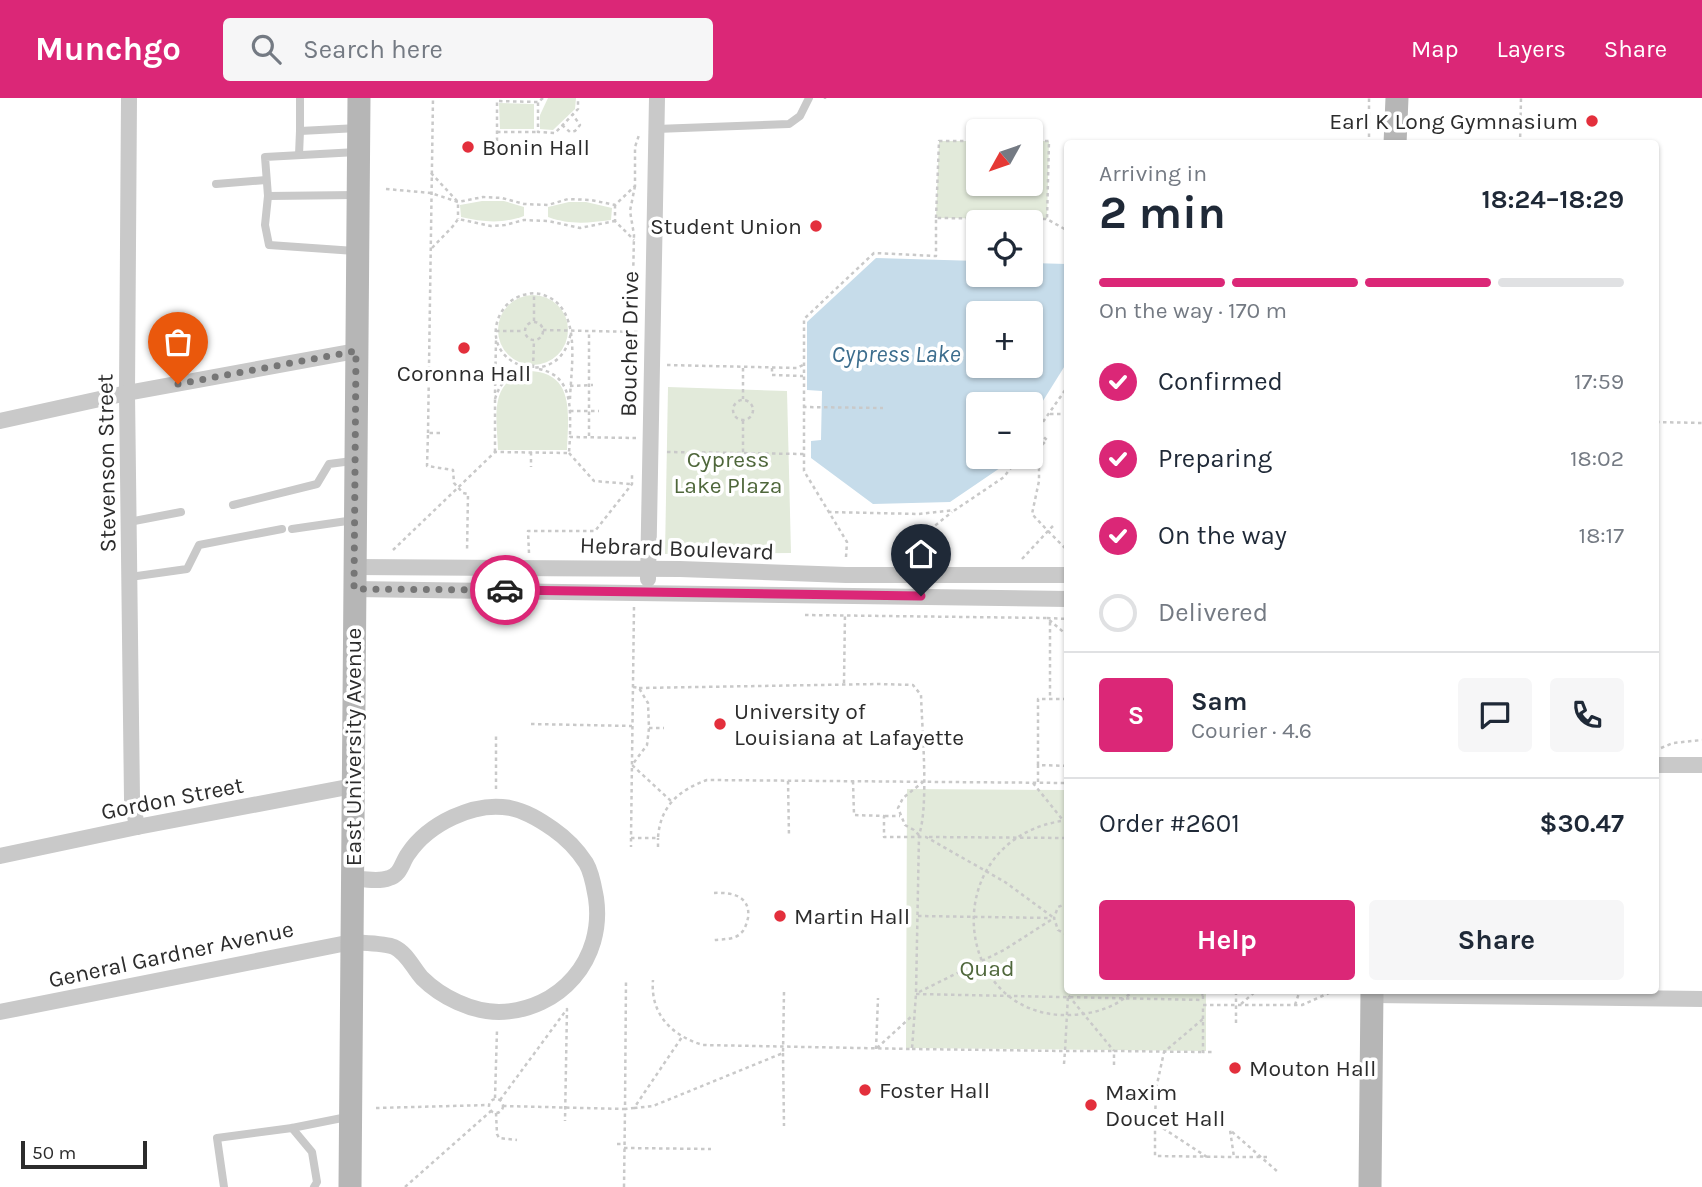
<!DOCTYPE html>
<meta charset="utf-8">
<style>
:root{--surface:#fff;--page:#f6f6f7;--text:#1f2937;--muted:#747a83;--line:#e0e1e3;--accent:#db2777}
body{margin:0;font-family:Karla,sans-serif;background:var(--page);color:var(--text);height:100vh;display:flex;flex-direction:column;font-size:26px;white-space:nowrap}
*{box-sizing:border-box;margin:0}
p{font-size:23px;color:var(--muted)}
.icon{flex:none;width:38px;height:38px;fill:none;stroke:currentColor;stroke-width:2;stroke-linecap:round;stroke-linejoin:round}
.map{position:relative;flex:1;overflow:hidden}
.panel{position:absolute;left:1064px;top:42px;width:595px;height:854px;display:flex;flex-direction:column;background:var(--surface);border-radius:7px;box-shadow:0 2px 5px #0004}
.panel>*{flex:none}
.needle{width:46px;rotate:230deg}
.controls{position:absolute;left:966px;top:21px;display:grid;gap:14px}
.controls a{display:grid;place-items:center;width:77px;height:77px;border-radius:7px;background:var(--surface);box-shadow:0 2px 5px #0004;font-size:35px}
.scale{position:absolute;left:21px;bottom:18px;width:126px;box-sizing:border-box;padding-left:7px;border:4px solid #2c2c2c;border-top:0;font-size:19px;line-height:24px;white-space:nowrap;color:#2c2c2c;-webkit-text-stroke:5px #fff;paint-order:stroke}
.pin{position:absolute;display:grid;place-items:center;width:60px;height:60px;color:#fff;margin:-72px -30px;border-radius:50% 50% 50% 0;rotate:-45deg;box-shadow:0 0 7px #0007}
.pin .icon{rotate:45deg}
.courier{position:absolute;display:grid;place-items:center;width:70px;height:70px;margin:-35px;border:5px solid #db2777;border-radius:50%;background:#fff;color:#222;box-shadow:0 2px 9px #0007}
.headline em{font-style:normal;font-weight:700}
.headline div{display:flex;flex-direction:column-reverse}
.headline{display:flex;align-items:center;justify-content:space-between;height:119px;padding:0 35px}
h1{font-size:46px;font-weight:700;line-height:52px}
.bar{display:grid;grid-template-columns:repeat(4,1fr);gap:10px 7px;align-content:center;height:84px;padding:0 35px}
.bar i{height:9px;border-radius:5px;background:var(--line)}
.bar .active{background:var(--accent)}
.bar p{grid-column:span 4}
.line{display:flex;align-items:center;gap:18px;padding:0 35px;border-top:2px solid var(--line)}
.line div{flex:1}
.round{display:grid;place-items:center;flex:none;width:74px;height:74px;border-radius:7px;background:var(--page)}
ol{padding:0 35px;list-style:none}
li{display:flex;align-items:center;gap:21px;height:77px}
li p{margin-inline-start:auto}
li .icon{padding:7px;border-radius:50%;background:var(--accent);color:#fff;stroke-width:4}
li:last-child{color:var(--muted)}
li i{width:38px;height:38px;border:4px solid var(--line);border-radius:50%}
.action{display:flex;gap:14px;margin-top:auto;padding:14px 35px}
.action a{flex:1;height:80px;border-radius:7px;background:var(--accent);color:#fff;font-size:28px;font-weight:700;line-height:80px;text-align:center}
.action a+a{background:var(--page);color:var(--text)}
header{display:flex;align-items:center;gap:42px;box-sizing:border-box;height:98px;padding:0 35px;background:var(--accent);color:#fff}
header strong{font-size:33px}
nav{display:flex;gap:38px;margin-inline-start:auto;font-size:24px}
.search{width:490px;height:63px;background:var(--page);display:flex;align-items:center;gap:18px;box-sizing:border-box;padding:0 24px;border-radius:7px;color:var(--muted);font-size:26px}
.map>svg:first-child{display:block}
</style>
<header>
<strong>Munchgo</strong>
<div class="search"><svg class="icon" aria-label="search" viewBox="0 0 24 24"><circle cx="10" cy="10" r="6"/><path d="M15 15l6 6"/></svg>Search here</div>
<nav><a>Map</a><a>Layers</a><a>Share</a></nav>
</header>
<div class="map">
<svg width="1702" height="1089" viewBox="0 0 1702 1089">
<rect width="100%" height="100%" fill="#fff"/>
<g fill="#e2eada">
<polygon points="548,0 576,0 575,11 553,32 540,31 540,17"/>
<polygon points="499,5 534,6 534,31 500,31"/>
<polygon points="970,25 1024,26 1024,33 978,33 978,86 1031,86 1031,43 1049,43 1047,121 936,120 939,43 968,43"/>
<path d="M482,103H504L524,109V118C502,126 483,124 461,119L460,107Z"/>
<path d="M569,104H586L612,110L611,122C588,125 570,127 548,119V109Z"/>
<circle cx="533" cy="232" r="35"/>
<path d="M527,273C576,273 568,317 567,352H498C497,319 488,285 527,273Z"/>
<polygon points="668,289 787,293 791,455 665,456"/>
<polygon points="907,691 1067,692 1068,892 1206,893 1206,953 906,950"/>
</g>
<path fill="#c6dcea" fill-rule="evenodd" d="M876,160L978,163V177H1031V165L1067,166L1066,266L1031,322V306H978V359H1008L1000,370L950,404L873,406L811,360V343L821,342L822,293L807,292V224ZM978,215H1031V268H978Z"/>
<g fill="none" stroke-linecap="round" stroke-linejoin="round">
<g stroke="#c9c9c9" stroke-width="2.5" stroke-dasharray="3.5 3.5" stroke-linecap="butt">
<polyline points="543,0 538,4 538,34 555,35 578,11 578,0"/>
<polyline points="825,1 825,0"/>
<polyline points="562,27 570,34 575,33 580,27 573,17"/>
<polyline points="497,34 538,34"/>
<polyline points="1031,43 1049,43 1047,121"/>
<polyline points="1369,46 1369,0"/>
<polyline points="1520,46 1521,0"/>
<polyline points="497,50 497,3 538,4"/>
<polyline points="431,75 458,104 458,121"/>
<polyline points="635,88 630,113 634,137 633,184 636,196"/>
<polyline points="386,91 431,95 458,104 483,99 502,100 524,106 548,107 568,101 591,102 615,107 635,88 635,49 639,37"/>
<polyline points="615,107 615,123 634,142"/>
<polyline points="936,120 939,43 968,43 970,25 1024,26 1024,33"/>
<polyline points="432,150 454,127 458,121 491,128 505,127 524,122 548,123 580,130 615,123"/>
<polyline points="534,223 534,195"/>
<circle cx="534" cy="233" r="9"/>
<polyline points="543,232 638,234"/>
<polyline points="496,233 524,233"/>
<polyline points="667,267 797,270 803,267"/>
<polyline points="533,270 534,242"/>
<polyline points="743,270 743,301"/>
<polyline points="772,270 772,277 803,278"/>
<path d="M539,271C574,278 570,312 570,339"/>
<polyline points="570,288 593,287"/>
<polyline points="495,295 496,242"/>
<path d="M495,301C500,284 511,273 529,271"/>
<path d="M570,301C571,269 582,212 546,198C538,194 528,195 520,198C509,202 502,211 498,221C481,271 563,294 571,233"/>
<circle cx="743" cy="312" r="10"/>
<polyline points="803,309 883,310"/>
<polyline points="570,313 599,313"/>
<polyline points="1050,316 1068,316"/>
<polyline points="1656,324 1702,325"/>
<polyline points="428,335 433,0"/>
<polyline points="440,335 428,335 427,368 453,372 454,385 463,395 468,396 467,454"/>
<polyline points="589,338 589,233"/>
<polyline points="1031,341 1068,288"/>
<polyline points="495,354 495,301"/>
<polyline points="531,354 531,369"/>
<polyline points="667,354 804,356"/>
<polyline points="743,354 743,322"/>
<polyline points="569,355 594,383 630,386"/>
<polyline points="828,414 919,416 955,412 1004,379 1019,359"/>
<polyline points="1053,428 1048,433 1068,453"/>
<polyline points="393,452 495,354 569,355 570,339 636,340"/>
<polyline points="529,455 528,433 595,433 632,386 632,377"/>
<polyline points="897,458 952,414"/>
<polyline points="846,459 847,444 804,373 804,221 874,155 936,158 936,120 1047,121 1068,133"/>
<polyline points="1022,461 1048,433 1032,416 1039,383 1039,350 1047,342 1037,333"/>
<path d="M634,509L631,740H658C660,708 679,692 707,682L1068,685"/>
<polyline points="805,517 1047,520 1068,538"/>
<polyline points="1047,520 1068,521"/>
<polyline points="1050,524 1050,601"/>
<polyline points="844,585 845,515"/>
<polyline points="633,589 639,590 648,605 649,630 647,647 632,667 671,703"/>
<path d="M639,590L878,586L913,587L921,597C922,631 929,708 919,737L916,896L912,951L703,947C672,938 650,916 653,882"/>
<polyline points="531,626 632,628"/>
<polyline points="649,630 664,630"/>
<polyline points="1661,650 1673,645 1702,642"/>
<polyline points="1038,667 1038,601 1068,601"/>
<polyline points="788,683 789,739"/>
<polyline points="853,683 854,717 884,718 884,739 926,739 1005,784 1054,820"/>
<polyline points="1038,684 1038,667 1068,668"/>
<polyline points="1033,685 1062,721"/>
<polyline points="496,691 496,638"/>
<polyline points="885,718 900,718"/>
<path d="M1068,722C934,738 950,922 1071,917C1095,916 1117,909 1134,892"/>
<polyline points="919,737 914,732 905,727 898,710 903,700 923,684"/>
<polyline points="929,739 1068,740"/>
<polyline points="631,740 631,749"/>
<polyline points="658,749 658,740"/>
<path d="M714,795C732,794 751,798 748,820C747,824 745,832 741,835C735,842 722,841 714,842"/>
<polyline points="1068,805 1058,809 1054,820 1058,832 1068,837"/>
<polyline points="918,818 1051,820"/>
<polyline points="1196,892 1203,897"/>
<polyline points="919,894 1004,852 1054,820"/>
<polyline points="916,896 1203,902"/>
<polyline points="1203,901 1203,892"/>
<polyline points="1241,906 1257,892"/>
<polyline points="1203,907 1302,907 1336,892"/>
<polyline points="1295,907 1300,892"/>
<polyline points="1203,921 1203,907"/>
<polyline points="1236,925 1236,892"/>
<polyline points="877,950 913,917"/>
<polyline points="876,951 878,900"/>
<polyline points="912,951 1065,953 1068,897 1114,953"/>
<polyline points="783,955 784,1028"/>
<polyline points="1064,966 1065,953 1114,953"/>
<polyline points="1114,967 1114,953 1203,954"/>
<polyline points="495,1000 497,932"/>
<circle cx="496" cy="1008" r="7"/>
<polyline points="500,1002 567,911 565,1023"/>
<polyline points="503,1008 625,1011 626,882"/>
<polyline points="376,1010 488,1007"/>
<polyline points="634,1010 653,1008 783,955 784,894"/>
<polyline points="496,1015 497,1036 499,1040 517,1042"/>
<polyline points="1155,1025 1156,991 1164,954 1203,921 1203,954 1212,954"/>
<polyline points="617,1046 624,1046"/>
<polyline points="624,1050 711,1051"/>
<polyline points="1207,1059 1155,1025 1155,1058 1234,1059"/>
<polyline points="1267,1059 1234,1059 1230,1032 1278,1074"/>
<polyline points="405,1089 491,1013"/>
<polyline points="624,1089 625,1011 634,1010 682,939"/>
</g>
<g stroke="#c9c9c9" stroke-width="8">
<polyline points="300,0 300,33 358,30"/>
<polyline points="656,31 789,26 800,18 809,0"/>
<polyline points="299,57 300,33"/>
<polyline points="216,86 266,82"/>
<polyline points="268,98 356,97"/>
<polyline points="355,153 269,147 265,127 268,98 265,59 357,54"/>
<polyline points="233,407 317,386 329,366 352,363"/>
<polyline points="129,424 181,414"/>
<polyline points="292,431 354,422"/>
<polyline points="130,479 187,471 199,447 282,431"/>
<polyline points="292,1030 312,1054 317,1084 314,1089"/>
<polyline points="224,1089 217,1040 292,1030 347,1019"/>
</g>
<g stroke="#c9c9c9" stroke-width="16">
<polyline points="129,0 127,295 132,701 137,729"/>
<polyline points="0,323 127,295 356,253"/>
<polyline points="354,469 680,471 846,477 1068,477"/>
<polyline points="648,481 657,0"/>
<polyline points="354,491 1068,501"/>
<polyline points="1656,667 1702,667"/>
<polyline points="0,758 137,729 353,688"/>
<polyline points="1372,897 1702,901"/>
<path d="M0,914L352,844C363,845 385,845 394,849C407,855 413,870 422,880C441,899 472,914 499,914C560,913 605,861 596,800C594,789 592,775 586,765C577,751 566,740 553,731C540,722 526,713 510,710C474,703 428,726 408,756C402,764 401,777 389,780C379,784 363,781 352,780"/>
</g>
<g stroke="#b6b6b6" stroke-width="23">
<polyline points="1395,46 1397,0"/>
<polyline points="350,1089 359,0"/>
<polyline points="1370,1089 1372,892"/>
</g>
</g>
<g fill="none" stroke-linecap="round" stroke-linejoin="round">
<polyline stroke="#767676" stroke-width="7" stroke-dasharray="0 12.6" points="178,286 356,253 354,491 505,492"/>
<polyline stroke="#db2777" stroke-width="9" points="505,492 921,498"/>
</g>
<g fill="#e32f3c" stroke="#fff" stroke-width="2.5">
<circle cx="1592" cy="23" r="7"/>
<circle cx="468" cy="49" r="7"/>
<circle cx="816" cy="128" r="7"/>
<circle cx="464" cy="250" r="7"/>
<circle cx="720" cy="626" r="7"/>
<circle cx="780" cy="818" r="7"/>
<circle cx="1235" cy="970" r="7"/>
<circle cx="865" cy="992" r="7"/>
<circle cx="1091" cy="1007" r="7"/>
</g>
<g text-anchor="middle" stroke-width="7" stroke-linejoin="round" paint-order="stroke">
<g font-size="23" fill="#2c2c2c" stroke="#fff" text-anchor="start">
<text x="1578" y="31" text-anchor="end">Earl K Long Gymnasium</text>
<text x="482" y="57">Bonin Hall</text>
<text x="802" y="136" text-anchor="end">Student Union</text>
<text x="464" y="283" text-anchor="middle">Coronna Hall</text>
<text x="734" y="621">University of<tspan x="734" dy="26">Louisiana at Lafayette</tspan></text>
<text x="794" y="826">Martin Hall</text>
<text x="1249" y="978">Mouton Hall</text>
<text x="879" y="1000">Foster Hall</text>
<text x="1105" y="1002">Maxim<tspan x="1105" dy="26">Doucet Hall</tspan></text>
</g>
<g font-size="23" fill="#2c2c2c" stroke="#fff">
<text transform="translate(629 246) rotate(-89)" y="8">Boucher Drive</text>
<text transform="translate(106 365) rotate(-91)" y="8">Stevenson Street</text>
<text transform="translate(677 450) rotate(2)" y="8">Hebrard Boulevard</text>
<text transform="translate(353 649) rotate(-90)" y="8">East University Avenue</text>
<text transform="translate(172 700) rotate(-11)" y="8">Gordon Street</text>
<text transform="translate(171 856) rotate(-12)" y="8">General Gardner Avenue</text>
</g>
<g font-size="23" fill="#4f673b" stroke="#fff">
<text x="728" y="369">Cypress<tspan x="728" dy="26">Lake Plaza</tspan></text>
<text x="987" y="878">Quad</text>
</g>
<g font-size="24" font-style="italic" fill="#3c6d8d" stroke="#fff">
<text x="896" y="264">Cypress Lake</text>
</g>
</g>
</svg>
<div class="controls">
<a><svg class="needle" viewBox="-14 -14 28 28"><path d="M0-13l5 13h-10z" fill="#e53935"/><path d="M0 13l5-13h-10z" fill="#747a83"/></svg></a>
<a><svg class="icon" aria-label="locate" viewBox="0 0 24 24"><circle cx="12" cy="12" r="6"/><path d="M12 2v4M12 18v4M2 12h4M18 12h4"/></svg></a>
<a>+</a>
<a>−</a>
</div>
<div class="scale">50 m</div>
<div class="pin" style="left:178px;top:286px;background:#ea580c"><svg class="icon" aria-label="bag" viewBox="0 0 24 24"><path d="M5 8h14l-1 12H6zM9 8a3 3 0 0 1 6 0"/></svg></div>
<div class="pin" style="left:921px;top:498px;background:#1f2937"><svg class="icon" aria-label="home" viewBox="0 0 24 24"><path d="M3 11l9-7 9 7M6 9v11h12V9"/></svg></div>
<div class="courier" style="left:505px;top:492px"><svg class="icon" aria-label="car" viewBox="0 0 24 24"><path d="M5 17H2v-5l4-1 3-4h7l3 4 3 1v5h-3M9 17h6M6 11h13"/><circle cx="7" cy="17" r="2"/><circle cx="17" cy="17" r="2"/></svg></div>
<section class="panel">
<div class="headline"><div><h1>2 min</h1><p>Arriving in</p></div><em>18:24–18:29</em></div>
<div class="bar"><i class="active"></i><i class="active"></i><i class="active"></i><i></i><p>On the way · 170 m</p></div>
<ol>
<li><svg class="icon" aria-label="check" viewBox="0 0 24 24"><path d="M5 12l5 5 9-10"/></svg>Confirmed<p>17:59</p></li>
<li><svg class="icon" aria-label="check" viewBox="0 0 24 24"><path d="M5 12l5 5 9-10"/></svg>Preparing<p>18:02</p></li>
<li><svg class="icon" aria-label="check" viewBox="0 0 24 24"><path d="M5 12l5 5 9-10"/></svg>On the way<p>18:17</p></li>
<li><i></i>Delivered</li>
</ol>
<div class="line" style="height:126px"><b class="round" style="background:var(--accent);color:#fff">S</b><div><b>Sam</b><p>Courier · 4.6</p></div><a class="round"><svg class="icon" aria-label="chat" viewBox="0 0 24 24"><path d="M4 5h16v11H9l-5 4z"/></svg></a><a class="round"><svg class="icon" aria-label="phone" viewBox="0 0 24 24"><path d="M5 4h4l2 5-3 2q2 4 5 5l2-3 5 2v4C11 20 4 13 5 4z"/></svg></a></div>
<div class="line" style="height:91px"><div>Order #2601</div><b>$30.47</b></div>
<div class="action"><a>Help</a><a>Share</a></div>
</section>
</div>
